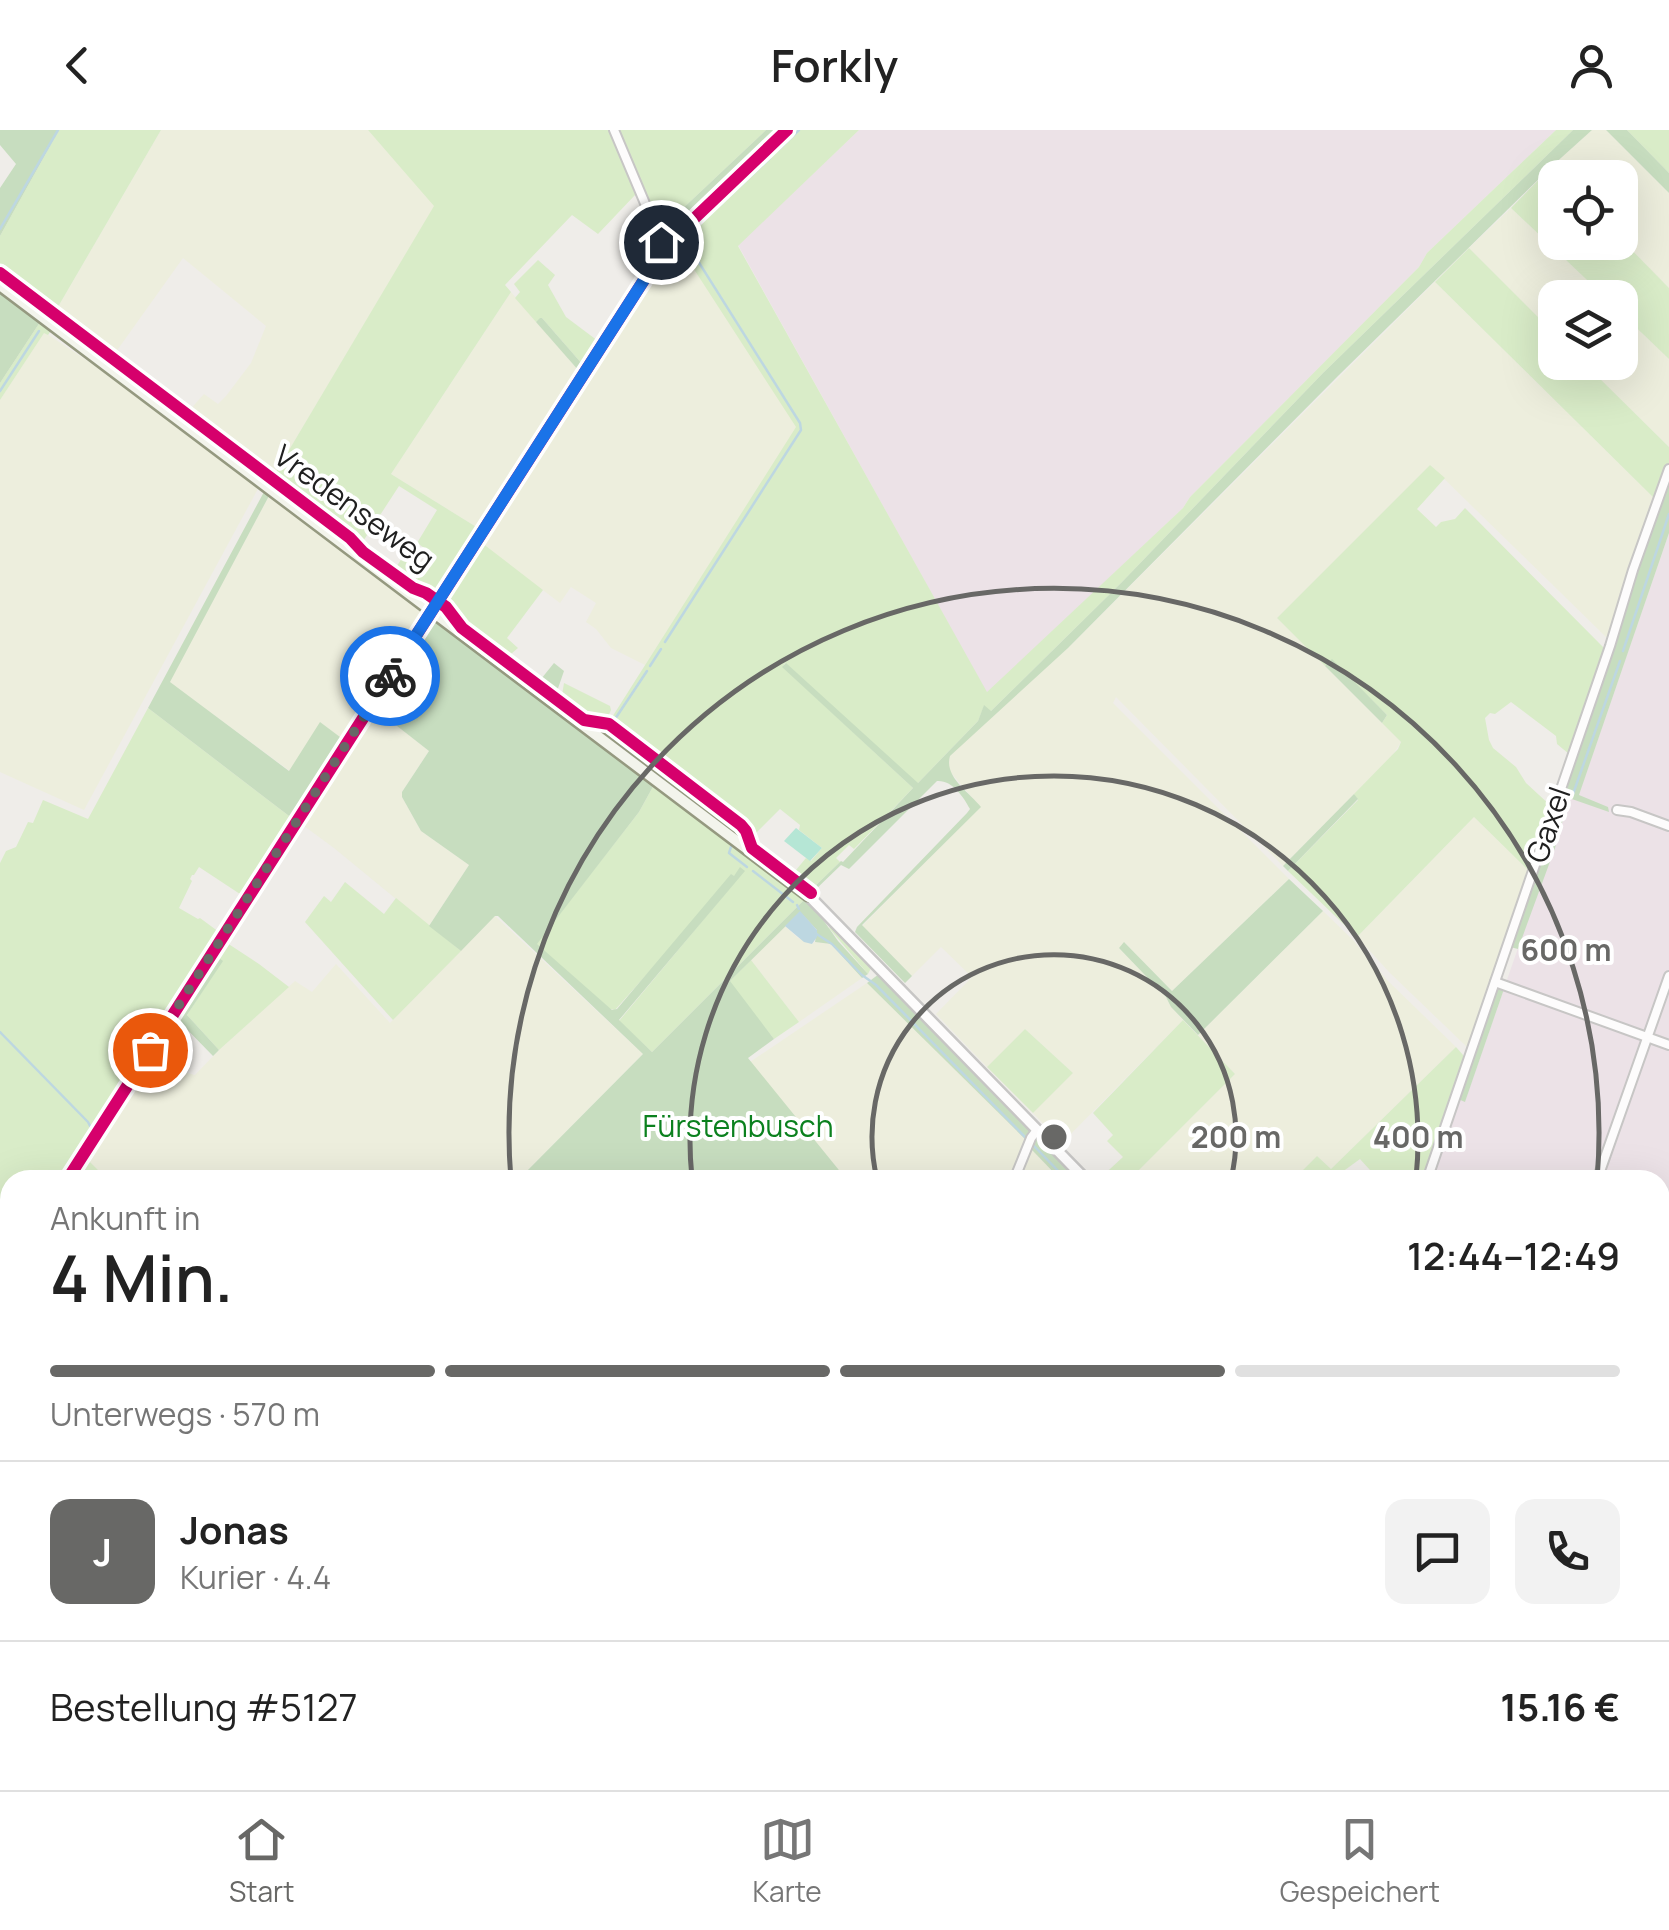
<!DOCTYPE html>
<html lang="de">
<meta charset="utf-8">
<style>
:root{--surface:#fff;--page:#f2f2f2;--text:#222;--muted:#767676;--line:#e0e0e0;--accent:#686866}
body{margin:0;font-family:Manrope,sans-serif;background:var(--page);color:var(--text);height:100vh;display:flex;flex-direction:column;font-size:38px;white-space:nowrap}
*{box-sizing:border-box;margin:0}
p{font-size:32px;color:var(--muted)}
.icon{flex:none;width:55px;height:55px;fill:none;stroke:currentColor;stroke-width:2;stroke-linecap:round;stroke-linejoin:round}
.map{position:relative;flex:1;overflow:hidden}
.sheet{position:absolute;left:0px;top:1040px;width:1670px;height:620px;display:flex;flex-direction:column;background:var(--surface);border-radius:30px 30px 0 0;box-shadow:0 10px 40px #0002}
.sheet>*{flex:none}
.tools{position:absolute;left:1538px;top:30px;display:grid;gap:20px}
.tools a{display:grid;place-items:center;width:100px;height:100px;border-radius:20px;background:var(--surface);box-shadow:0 10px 40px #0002;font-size:50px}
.pin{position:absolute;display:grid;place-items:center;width:85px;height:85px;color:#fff;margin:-42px;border:5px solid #fff;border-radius:50%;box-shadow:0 2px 10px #0007}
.courier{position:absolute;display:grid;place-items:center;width:100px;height:100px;margin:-50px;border:8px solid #1a73e8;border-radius:50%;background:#fff;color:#222;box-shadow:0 2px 12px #0007}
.summary em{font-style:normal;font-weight:600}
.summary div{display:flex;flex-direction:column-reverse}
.summary{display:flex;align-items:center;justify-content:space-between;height:170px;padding:0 50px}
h1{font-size:65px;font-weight:600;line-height:75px}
.bar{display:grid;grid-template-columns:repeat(4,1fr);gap:15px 10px;align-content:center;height:120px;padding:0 50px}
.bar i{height:12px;border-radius:8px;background:var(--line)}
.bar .on{background:var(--accent)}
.bar p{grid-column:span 4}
.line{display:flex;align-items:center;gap:25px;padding:0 50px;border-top:2px solid var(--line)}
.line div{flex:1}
.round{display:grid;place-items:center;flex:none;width:105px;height:105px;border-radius:20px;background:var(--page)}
header{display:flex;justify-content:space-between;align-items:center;height:130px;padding:0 50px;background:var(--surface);font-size:45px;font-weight:600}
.tabs{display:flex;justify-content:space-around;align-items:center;height:140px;border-top:2px solid var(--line);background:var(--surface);font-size:28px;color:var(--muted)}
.tabs a{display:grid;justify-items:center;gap:5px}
.tabs .on{color:var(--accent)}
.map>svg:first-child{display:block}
</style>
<header><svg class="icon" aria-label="back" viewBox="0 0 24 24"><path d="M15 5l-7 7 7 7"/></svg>Forkly<svg class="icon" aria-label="person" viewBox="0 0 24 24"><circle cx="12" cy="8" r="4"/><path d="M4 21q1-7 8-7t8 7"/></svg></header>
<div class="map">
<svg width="1669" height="1660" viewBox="0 0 1669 1660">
<rect width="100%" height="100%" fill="#efede9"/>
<g fill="#ece2e7">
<polygon points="859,0 1556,0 1427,123 1419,137 1190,367 1183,378 987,563 738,115"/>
<polygon points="1669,403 1669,1450 1660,1447 1660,1050 1432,1050 1458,969 1465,971 1570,668 1577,670"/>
<polygon points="1669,1538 1669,1631 1660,1621 1660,1583"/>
</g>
<g fill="#edeedd">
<polygon points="161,0 368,0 435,76 273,347 187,283 204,264 218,274 226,266 251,233 266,196 183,128 113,226 55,182"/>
<polygon points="1592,0 1606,0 1669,63 1669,158 1620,108 1620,48 1561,47 1551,37"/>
<polygon points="1511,78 1605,167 1555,168 1555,204 1469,118"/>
<polygon points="677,112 797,297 645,535 611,518 596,499 586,492 596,473 571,457 560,473 482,414"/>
<polygon points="1435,152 1657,371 1610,506 1606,507 1430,335 1277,488 1401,612 1392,626 1283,736 1116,567 1113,573 1289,749 1172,861 1125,813 1119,818 1166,867 1171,877 1183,890 1062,1013 1033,983 1073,943 1025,899 987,937 936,884 972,847 941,817 912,846 862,796 980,677 947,638 950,626 960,615 1068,518"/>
<polygon points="511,162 579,241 478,398 391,344"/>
<polygon points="1620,182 1669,229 1669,317 1584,233 1620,232"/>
<polygon points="44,202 156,276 260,355 84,680 0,642 0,270"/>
<polygon points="270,364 422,478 422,488 419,494 344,610 320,593 290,641 169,552"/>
<polygon points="374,578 429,621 402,662 402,667 421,701 469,735 429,796 334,718 300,693"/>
<polygon points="1474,687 1529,741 1467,917 1390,843 1357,807"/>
<polygon points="1323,781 1353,810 1387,850 1456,917 1331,1039 1317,1026 1293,1050 1129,1050 1235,944 1198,905"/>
<polygon points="495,786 643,924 518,1050 108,1050 85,1027 146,933 195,945 219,920 295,851 312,862 336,834 390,893"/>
<polygon points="785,796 798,808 812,814 815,812 831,814 862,848 799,892 751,830"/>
<polygon points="867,853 1026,1010 1010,1050 847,1050 750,932"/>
<polygon points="1032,1020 1061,1050 1020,1050"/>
<polygon points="583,1650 760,1650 756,1660 578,1660"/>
<polygon points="969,1650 1116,1650 1134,1657 1133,1660 965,1660"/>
<polygon points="1325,1650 1362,1650 1371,1660 1322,1660"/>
<polygon points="1587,1650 1641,1650 1648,1657 1657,1655 1663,1660 1589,1660 1583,1654"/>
</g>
<g fill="#d9ecc8">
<polygon points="59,0 161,0 55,182 273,347 434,76 368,0 609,0 636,64 598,104 572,85 505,155 511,162 391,344 478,398 429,474 391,445 404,425 424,437 433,424 417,413 437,380 399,356 358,419 0,150 0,106"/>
<polygon points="619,0 766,0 661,99"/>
<polygon points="794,0 859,0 738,116 987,562 1183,378 1190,367 1419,137 1427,123 1556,0 1573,0 1323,243 1122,452 990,582 984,576 978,591 917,654 785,533 783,537 913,658 854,719 849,715 836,728 840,732 811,760 791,746 806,728 811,731 822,718 799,700 800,695 780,679 749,710 743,695 609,592 796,297 677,113 671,119 482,413 543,460 507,508 518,518 505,529 459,494 451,480 441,472 668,117"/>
<polygon points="1627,0 1669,0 1669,43"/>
<polygon points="1551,37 1561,47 1555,48 1555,112 1620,112 1620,108 1669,158 1669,229 1620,182 1620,168 1605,167 1511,78"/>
<polygon points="1469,118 1555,204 1555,232 1584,233 1669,317 1669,335 1657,371 1435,152"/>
<polygon points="538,130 555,145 548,155 566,187 598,211 583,235 542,188 536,192 515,168 520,162 514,154"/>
<polygon points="42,189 53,198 48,205 44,203 0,270 0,253"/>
<polygon points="1430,335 1445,348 1417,379 1436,397 1441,392 1455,389 1465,378 1603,517 1604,521 1569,624 1557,614 1556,606 1511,572 1495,584 1490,583 1485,588 1489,610 1493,618 1516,637 1526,653 1551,676 1529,741 1474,687 1357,807 1288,741 1358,670 1354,664 1398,619 1401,612 1382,593 1387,585 1332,530 1325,536 1277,488"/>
<polygon points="564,553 610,576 611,580 606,591 586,590 561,571"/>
<polygon points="148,578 293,689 243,766 199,737 194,745 192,745 190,749 192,751 179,778 198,789 200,788 219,802 61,1050 10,1050 10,1129 3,1139 0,1136 0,733 6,721 16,717 28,692 33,693 43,670 88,689"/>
<polygon points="607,595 680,650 671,658 601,605"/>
<polygon points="683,652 741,696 746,705 746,714 675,661"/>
<polygon points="655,653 689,678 687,682 804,770 652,922 619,891 744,741 734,746 615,880 610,879 536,814 639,682"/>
<polygon points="345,752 384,784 396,768 461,821 393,890 305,792 324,766 331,772"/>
<polygon points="833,794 872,836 868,844 829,798"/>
<polygon points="224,811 259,834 289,857 219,920 187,885 222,831 215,825"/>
<polygon points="751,830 799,892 774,909 730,854 730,851"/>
<polygon points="1183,890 1235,944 1129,1050 1098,1050 1123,1027 1107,1011 1113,1005 1093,983"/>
<polygon points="1025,899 1073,943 1033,983 987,937"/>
<polygon points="1456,917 1463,925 1464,931 1424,1050 1379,1050 1360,1029 1338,1045 1341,1050 1293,1050 1317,1026 1331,1039"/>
<polygon points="85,1027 108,1050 70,1050"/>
<polygon points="0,1391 10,1401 10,1467 0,1458"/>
<polygon points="1660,1446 1669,1449 1669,1544 1660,1589"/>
<polygon points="773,1650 969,1650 965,1660 789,1660 772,1654"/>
<polygon points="1141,1650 1316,1650 1313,1660 1138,1660"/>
<polygon points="1362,1650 1540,1650 1533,1660 1371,1660"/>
<polygon points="1550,1650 1587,1650 1583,1654 1589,1660 1543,1660"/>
</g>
<g fill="#c7ddbf">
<polygon points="0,0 59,0 0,106 0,58 16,34 0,15"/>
<polygon points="766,0 778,0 669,104 662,101 661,99"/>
<path d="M1573,0H1592L1551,37L1338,246L1068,518L950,626C944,647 968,661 981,677L862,795L912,846L905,853L855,802L857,797L967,683L970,679C963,666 952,650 937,651L849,739L841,735L813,762L811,760L841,731L843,732L913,658L782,537L786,533L918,653L978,591L984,575L991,581L1122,452L1323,243Z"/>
<polygon points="1606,0 1627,0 1669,43 1669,63"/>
<polygon points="0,159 42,189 0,253"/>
<polygon points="540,188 542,188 583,235 579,241 536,192"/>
<polygon points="1669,351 1669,403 1579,665 1608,677 1609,682 1569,668 1555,718 1518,819 1510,817"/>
<polygon points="265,360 270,364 170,552 289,641 320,592 344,610 293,689 148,578"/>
<polygon points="431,489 655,653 639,682 537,814 612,880 617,879 731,744 734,746 740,737 745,741 619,890 652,922 804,770 686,682 689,678 807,767 838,811 868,844 862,848 831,814 815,812 817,800 800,782 730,851 774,909 748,928 847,1050 518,1050 643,924 498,786 495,786 461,821 429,796 469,735 421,701 402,667 402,662 429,621 374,578"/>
<polygon points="1332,529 1387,585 1382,593 1325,536"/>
<polygon points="554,533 564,541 555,567 537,554"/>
<polygon points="1354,664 1358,669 1288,741 1283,736"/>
<polygon points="1289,749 1323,781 1198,905 1171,877 1166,867 1119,818 1124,812 1172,861"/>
<polygon points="215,825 223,831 187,885 219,920 213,926 175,887"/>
<polygon points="879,844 1030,999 1026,1010 867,853"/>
<polygon points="1496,859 1504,859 1465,972 1458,969"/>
<polygon points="1037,1007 1080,1050 1061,1050 1032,1020"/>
<polygon points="0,1161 10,1171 10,1401 0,1391"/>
<polygon points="0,1458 10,1467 10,1650 583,1650 578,1660 0,1660"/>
</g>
<polygon fill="#b5e6d5" points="796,698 822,718 810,731 784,711"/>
<polygon fill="#bdd7e1" points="800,781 817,800 817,807 812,814 804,812 785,796"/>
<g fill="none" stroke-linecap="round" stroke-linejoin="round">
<g stroke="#bdd7e1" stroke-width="2.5">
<polyline points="778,20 799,0"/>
<polyline points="0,99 58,0"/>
<polyline points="0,137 49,175 46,186"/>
<polyline points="0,261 39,201"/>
<polyline points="665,512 801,300 800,293 686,112 687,106 770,28"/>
<polyline points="1623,521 1669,384"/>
<polyline points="650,536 661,519"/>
<polyline points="613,592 647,541"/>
<polyline points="609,599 611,605 675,653"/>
<polyline points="681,657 738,701 739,705"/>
<polyline points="1573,664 1620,531"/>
<polyline points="732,714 729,723 747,737"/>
<polyline points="753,741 793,772"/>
<polyline points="797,775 799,779"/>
<polyline points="815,803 832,814 862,845 876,855 1028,1010"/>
<polyline points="0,902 88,992 91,998 81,1014 81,1018"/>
<polyline points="1033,1015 1067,1050"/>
<polyline points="1660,1369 1669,1345"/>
<polyline points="1540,1657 1546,1650"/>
<polyline points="967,1660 970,1650"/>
<polyline points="1312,1660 1316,1650"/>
</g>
<defs>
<g id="minor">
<polyline points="662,114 679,103 787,0"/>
<polyline points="432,481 662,121 660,109 614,0"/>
<polyline points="1617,680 1631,682 1669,696"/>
<polyline points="1495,852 1669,915"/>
<polyline points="1014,1050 1031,1008 1037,1000"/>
<polyline points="1427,1050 1610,516 1633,440 1669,339"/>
<polyline points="1597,1050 1669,846"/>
<polyline points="1660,1170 1669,1173"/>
<polyline points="1660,1435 1669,1438"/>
<polyline points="766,1660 770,1650"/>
<polyline points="1136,1660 1139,1650"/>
<polyline points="1316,1660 1320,1650"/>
</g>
<g id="tertiary">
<polyline points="808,765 1086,1050"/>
<polyline points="67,1050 432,481"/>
<polyline points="0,1154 10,1138"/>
<polyline points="1660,1639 1669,1648"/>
</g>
<polyline id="secondary" points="0,155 808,765"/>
</defs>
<use href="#minor" stroke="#c7c6c5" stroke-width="12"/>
<use href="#tertiary" stroke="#c7c6c5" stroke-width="14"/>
<use href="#secondary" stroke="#959980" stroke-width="15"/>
<use href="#minor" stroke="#fdfcfc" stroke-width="8"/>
<use href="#tertiary" stroke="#fdfcfc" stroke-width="9"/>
<use href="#secondary" stroke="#f3f4ec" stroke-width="10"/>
<defs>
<g id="cycleway">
<polyline points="0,143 350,408 363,422 413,458 426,463 446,477 462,498 584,590 609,594 741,695 746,701 752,718 811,763"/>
<polyline points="67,1050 660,125 662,114 679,103 787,0"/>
</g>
</defs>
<use href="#cycleway" stroke="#fff" stroke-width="19"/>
<use href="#cycleway" stroke="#d6006c" stroke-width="12"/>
</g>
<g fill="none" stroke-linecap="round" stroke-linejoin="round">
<polyline stroke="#686866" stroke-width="10" stroke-dasharray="0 18" points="150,920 390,546"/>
<polyline stroke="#1a73e8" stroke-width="12" points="390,546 660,125 661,112"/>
</g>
<g fill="none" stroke="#686866" stroke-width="5">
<path d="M877 1049A182 182 0 1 1 1231 1049"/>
<path d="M692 1048A364 364 0 1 1 1416 1048"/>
<path d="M511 1050A545 545 0 1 1 1597 1050"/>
</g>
<g text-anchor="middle" stroke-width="8" stroke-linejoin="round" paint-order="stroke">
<g font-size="30" fill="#202020" stroke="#fff">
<text transform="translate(354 378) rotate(36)" y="10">Vredenseweg</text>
<text transform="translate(1549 695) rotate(-71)" y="10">Gaxel</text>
</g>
<g font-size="30" fill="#0b811e" stroke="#fff">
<text x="738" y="1007">Fürstenbusch</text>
</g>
</g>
<circle cx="1054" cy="1007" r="15" fill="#686866" stroke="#fff" stroke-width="5"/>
<g font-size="30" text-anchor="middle" font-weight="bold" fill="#686866" stroke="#fff" stroke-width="8" stroke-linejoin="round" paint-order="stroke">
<text x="1566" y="831">600 m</text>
<text x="1236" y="1018">200 m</text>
<text x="1418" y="1018">400 m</text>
</g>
</svg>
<div class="tools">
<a><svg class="icon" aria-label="locate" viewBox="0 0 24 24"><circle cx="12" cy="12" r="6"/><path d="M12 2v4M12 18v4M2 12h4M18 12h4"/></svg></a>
<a><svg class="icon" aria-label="layers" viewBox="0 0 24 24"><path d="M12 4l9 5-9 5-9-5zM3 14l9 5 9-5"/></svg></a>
</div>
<div class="pin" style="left:150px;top:920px;background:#ea580c"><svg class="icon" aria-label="bag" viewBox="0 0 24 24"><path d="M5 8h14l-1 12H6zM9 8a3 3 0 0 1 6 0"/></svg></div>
<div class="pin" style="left:661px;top:112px;background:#1f2937"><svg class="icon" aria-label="home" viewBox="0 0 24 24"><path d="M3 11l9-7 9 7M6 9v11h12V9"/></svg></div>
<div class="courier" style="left:390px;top:546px"><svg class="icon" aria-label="bike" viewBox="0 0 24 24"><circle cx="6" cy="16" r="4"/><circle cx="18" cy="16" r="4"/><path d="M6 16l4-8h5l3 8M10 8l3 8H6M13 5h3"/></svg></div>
<section class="sheet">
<div class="summary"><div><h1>4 Min.</h1><p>Ankunft in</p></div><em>12:44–12:49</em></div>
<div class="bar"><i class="on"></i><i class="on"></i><i class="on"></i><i></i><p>Unterwegs · 570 m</p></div>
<div class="line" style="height:180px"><b class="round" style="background:var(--accent);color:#fff">J</b><div><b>Jonas</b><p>Kurier · 4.4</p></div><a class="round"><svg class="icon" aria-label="chat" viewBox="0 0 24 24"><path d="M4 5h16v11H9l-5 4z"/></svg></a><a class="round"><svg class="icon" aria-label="phone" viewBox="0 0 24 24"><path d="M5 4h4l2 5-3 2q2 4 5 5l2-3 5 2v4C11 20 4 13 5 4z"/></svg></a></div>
<div class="line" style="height:130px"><div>Bestellung #5127</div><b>15.16 €</b></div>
</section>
</div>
<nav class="tabs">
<a class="on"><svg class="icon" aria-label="home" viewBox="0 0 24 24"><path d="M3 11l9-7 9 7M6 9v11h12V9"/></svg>Start</a>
<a><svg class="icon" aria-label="map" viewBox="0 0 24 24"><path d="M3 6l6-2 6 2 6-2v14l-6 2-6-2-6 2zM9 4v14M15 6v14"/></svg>Karte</a>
<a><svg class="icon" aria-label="saved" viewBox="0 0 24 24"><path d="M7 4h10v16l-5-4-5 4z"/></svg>Gespeichert</a>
</nav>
